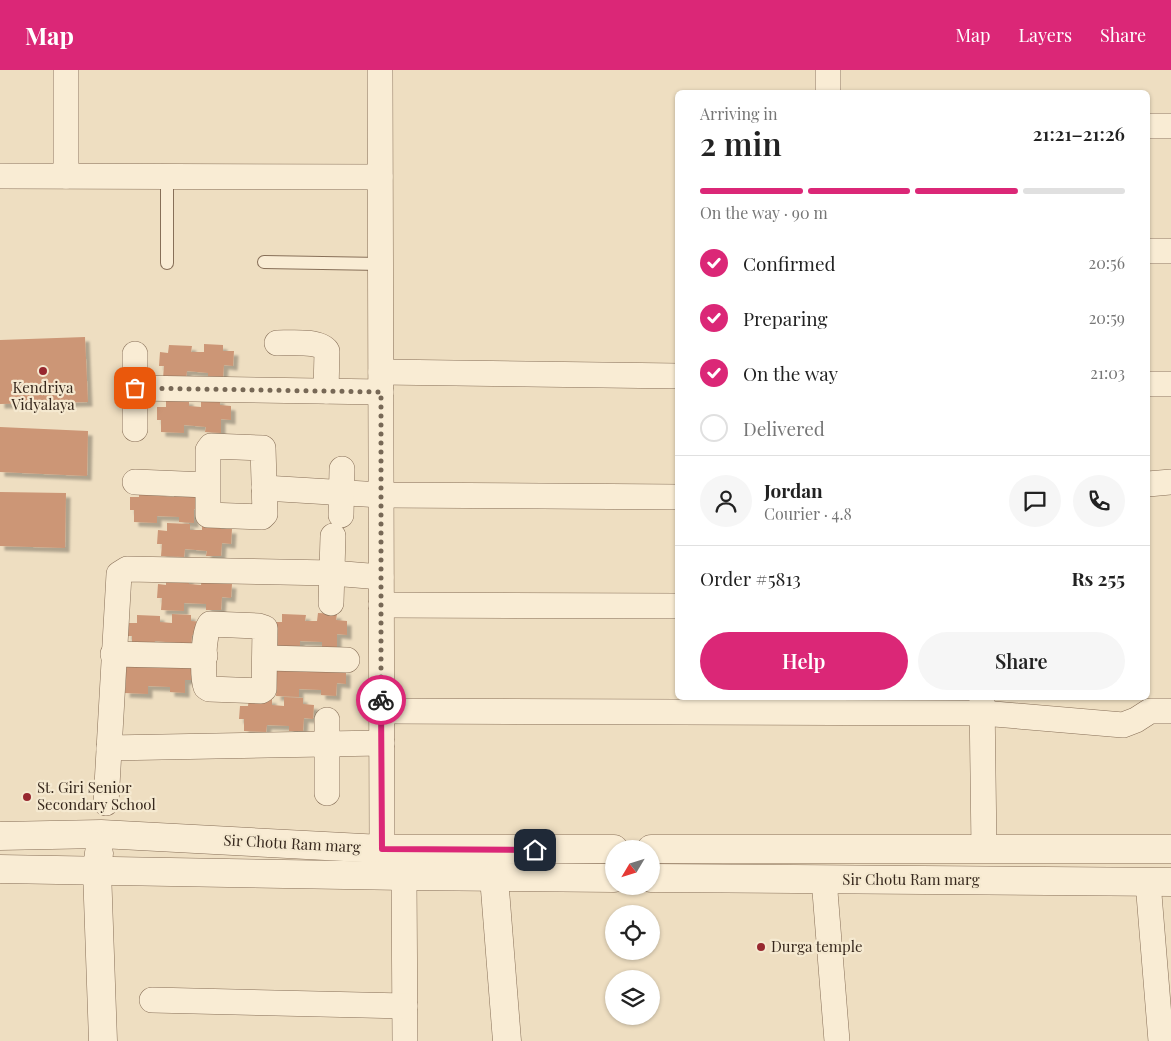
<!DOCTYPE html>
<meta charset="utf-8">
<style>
:root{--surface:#fff;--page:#f6f6f6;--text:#222;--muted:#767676;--line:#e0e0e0;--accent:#db2777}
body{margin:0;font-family:"Playfair Display",serif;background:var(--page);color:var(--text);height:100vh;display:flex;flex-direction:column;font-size:19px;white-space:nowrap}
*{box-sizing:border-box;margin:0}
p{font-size:16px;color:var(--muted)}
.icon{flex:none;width:28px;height:28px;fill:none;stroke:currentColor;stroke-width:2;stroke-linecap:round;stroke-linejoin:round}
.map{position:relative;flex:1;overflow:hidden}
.side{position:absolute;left:675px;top:20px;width:475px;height:610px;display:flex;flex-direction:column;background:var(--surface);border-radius:8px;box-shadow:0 1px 4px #0004}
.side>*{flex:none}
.needle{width:32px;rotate:232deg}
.controls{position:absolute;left:605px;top:770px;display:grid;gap:10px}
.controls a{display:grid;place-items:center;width:55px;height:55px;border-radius:50%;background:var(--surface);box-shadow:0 1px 4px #0004;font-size:25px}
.pin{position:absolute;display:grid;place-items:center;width:42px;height:42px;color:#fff;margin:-21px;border-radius:10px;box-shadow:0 2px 8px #0006}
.courier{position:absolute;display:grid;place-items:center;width:50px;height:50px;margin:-25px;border:4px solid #db2777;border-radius:50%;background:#fff;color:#222;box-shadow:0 1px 6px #0007}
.summary em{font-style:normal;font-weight:600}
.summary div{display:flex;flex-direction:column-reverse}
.summary{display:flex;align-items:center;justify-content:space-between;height:85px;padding:0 25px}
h1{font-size:32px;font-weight:600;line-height:38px}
.bar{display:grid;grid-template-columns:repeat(4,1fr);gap:8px 5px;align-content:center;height:60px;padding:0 25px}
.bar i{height:6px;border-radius:4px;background:var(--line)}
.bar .active{background:var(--accent)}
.bar p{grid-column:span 4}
.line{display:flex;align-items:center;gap:12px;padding:0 25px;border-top:1px solid var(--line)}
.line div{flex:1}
.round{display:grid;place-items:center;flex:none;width:52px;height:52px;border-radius:26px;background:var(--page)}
ol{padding:0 25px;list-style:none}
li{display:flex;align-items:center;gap:15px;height:55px}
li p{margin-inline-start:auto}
li .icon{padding:5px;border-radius:50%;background:var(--accent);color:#fff;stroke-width:4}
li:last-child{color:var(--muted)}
li i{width:28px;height:28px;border:2px solid var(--line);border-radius:50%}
.button{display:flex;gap:10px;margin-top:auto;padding:10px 25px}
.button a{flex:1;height:58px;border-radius:30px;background:var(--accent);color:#fff;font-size:20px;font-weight:600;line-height:58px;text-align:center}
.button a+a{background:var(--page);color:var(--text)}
header{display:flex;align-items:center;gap:30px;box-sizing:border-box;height:70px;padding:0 25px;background:var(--accent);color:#fff}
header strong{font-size:24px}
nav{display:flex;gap:28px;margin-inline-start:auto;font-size:18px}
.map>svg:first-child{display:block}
</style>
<header>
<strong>Map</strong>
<nav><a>Map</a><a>Layers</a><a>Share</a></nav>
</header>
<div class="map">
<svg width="1171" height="971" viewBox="0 0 1171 971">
<defs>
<filter id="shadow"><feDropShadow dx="4.5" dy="4.5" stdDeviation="1" flood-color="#0004"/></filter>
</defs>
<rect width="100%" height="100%" fill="#eedec1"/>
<g fill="#cc9676" filter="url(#shadow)">
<polygon points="85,267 88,332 0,334 0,270"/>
<polygon points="204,274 223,275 223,281 234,281 233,296 224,295 223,308 208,308 208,303 187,301 186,309 163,308 164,296 159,296 160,282 168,283 169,275 192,276 191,282 204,282"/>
<polygon points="201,328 220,329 220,335 231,336 231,350 221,349 221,363 205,362 206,357 184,355 184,363 161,362 161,350 157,350 157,337 166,337 166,329 189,330 189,336 201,337"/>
<polygon points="0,357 88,361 87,406 0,402"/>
<polygon points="175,418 205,426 204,440 194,439 194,453 179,452 179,447 157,446 157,453 134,452 134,440 130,440 130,427 139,427 139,419 162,420 162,426 174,427"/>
<polygon points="0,422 66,423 65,478 0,476"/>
<polygon points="202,452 221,453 221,459 232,459 231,474 222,473 221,486 206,486 207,481 185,479 184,487 161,486 162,474 157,474 158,460 167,461 167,453 190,454 190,460 202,460"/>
<polygon points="202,506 220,513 232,514 231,528 222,527 221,540 206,540 206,534 184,533 184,541 161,540 162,528 157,528 158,514 166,515 166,507 189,508 189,514 201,515"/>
<polygon points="318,543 337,544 336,550 347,551 347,565 337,564 337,577 322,577 322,572 300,571 300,578 277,577 278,565 273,565 273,552 282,552 282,544 306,545 305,551 317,551"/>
<polygon points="172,544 191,545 191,551 202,552 201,566 192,565 191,579 176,578 177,573 155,571 154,579 132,578 132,566 127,566 128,553 137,553 137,545 160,546 160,552 172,553"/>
<polygon points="130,589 195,596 195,610 185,610 185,623 170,622 170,617 148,616 148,624 125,623 126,611 121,610 121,597 130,597"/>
<polygon points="272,600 346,600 346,614 337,613 336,626 321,625 321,620 299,619 299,627 276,626 277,614 272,614"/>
<polygon points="284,627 303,628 303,634 314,635 313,649 304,648 303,661 289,661 289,656 267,655 266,662 244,661 244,649 239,649 240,636 248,636 249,628 272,629 272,635 284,636"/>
</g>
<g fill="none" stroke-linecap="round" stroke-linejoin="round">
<defs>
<g id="service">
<polyline points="167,106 167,193"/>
<polyline points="264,192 381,194"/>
</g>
<g id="minor">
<polyline points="66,0 66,106"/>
<polyline points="380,0 382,779"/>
<polyline points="828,22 828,0"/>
<polyline points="1148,56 1171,56"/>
<polyline points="0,106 380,107"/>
<polyline points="1148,181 1171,181"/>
<path d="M277,273C290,273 319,270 327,281L326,321"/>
<polyline points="135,284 135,359"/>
<polyline points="381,302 678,306"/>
<polyline points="1148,314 1171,314"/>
<polyline points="135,318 381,322"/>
<polygon points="211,376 263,378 265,444 262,447 208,445 208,380"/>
<polyline points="135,412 207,415"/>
<polyline points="1148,414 1171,412"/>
<polyline points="264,418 381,425 678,427"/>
<polyline points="341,445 342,399"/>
<polyline points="331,533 333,466"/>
<polyline points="381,535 678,536"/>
<path d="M210,554L259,556L265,558L264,619L261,621L209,619L206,617C202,607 203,562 210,554Z"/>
<polyline points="113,584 205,586"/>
<polyline points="265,588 347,590"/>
<polyline points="982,628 984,779"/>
<polyline points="381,641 982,643 1123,655 1136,650 1150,641 1171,641"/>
<polyline points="327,650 327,723"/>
<polyline points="109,678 382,673"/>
<polyline points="106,733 119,504 127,499 332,503 381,507"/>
<polyline points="404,806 405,971"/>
<polyline points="824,809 837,971"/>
<polyline points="1148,812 1161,971"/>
<polyline points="152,930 405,936"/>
</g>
<g id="tertiary">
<polyline points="0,766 101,764 382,779 614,779"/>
<polyline points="651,779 1171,779"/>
<polyline points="99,783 97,800 103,971"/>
<polyline points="0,799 404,806 614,808"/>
<polyline points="494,807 507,971"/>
<polyline points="651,808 1171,812"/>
</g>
</defs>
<use href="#service" stroke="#876f58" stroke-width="14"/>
<use href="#minor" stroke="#876f58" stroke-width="26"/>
<use href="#tertiary" stroke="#876f58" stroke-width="29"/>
<use href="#service" stroke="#f9ecd4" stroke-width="12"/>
<use href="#minor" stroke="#f9ecd4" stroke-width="25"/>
<use href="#tertiary" stroke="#f9ecd4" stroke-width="28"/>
</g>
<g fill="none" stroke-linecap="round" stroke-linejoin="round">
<polyline stroke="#776856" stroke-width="5" stroke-dasharray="0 9" points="135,318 381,322 381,630"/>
<polyline stroke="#db2777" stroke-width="6" points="381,630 382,779 535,780"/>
</g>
<g fill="#97282f" stroke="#f5e9d0" stroke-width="2">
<circle cx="43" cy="301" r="5"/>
<circle cx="27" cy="727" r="5"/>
<circle cx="761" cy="877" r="5"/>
</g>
<g text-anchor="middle" stroke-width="4.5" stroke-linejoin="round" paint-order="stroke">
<g font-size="15" fill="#37281d" stroke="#f5e9d0" text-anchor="start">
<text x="43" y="323" text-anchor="middle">Kendriya<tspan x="43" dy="17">Vidyalaya</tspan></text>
<text x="37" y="723">St. Giri Senior<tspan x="37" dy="17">Secondary School</tspan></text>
<text x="771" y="882">Durga temple</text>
</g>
<g font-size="15" fill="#37281d" stroke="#f5e9d0">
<text transform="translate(292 774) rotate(3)" y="5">Sir Chotu Ram marg</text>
<text x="911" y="815">Sir Chotu Ram marg</text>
</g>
</g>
</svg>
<div class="controls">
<a><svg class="needle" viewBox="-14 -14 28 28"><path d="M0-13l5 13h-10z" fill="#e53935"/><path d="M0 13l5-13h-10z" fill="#767676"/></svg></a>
<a><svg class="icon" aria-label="locate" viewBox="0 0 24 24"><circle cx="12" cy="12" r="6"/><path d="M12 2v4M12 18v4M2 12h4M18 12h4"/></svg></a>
<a><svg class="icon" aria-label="layers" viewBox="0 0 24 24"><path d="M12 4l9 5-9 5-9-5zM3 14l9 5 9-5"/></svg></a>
</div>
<div class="pin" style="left:135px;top:318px;background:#ea580c"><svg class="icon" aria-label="bag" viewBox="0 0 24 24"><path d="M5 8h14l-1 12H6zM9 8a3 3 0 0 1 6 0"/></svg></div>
<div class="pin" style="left:535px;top:780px;background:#1f2937"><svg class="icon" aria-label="home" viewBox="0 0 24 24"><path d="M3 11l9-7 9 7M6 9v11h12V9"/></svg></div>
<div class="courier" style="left:381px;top:630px"><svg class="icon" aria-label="bike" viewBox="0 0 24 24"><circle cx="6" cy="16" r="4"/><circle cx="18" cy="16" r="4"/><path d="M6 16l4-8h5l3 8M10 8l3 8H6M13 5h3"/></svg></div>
<section class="side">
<div class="summary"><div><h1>2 min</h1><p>Arriving in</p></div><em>21:21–21:26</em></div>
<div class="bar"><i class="active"></i><i class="active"></i><i class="active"></i><i></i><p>On the way · 90 m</p></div>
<ol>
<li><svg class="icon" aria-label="check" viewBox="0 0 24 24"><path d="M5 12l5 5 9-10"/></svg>Confirmed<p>20:56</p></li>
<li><svg class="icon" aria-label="check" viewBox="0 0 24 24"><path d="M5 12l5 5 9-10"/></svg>Preparing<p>20:59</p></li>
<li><svg class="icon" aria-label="check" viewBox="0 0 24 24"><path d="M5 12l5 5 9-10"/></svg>On the way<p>21:03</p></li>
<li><i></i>Delivered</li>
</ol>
<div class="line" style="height:90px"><a class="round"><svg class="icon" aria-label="person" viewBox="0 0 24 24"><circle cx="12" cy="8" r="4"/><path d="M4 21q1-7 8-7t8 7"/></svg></a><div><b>Jordan</b><p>Courier · 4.8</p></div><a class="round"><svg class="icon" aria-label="chat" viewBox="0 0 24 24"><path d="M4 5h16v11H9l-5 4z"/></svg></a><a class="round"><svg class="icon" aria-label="phone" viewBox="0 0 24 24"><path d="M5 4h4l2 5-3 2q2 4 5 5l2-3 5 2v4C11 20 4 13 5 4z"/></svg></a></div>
<div class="line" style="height:65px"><div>Order #5813</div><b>Rs 255</b></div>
<div class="button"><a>Help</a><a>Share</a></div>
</section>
</div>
